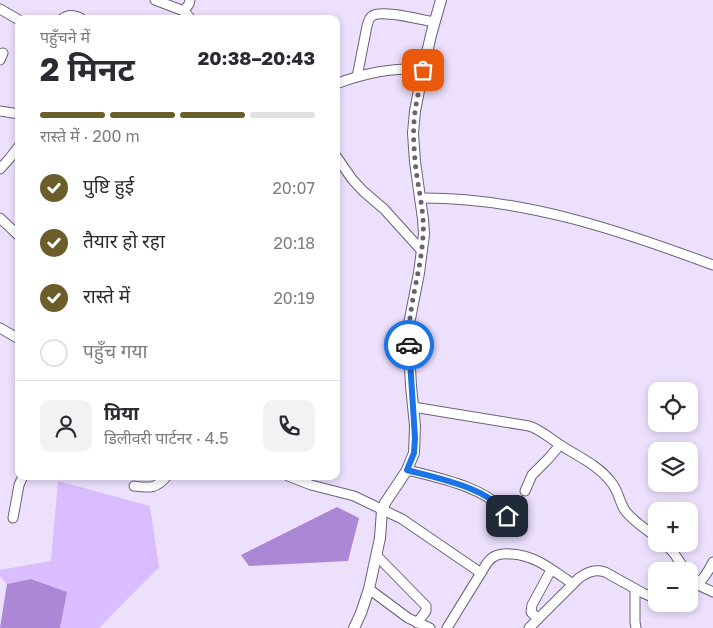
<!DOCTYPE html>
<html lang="hi">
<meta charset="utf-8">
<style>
:root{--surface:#fff;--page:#f2f2f3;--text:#2b2b33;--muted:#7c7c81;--line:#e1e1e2;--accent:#6b5e2b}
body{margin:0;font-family:"Golos Text","Noto Sans Devanagari",sans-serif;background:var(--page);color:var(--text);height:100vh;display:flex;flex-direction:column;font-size:19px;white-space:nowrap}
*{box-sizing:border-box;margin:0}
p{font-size:16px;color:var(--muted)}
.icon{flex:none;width:28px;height:28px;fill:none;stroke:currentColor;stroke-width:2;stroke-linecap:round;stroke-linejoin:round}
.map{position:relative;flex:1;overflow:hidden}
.details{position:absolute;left:15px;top:15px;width:325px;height:465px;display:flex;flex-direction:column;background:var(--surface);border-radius:10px;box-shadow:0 2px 8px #0003}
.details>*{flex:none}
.buttons{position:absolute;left:648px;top:382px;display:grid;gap:10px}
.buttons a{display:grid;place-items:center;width:50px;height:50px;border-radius:10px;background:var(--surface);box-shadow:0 2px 8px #0003;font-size:25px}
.pin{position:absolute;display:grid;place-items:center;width:42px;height:42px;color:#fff;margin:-21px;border-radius:10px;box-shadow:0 2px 8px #0006}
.courier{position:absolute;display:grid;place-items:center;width:50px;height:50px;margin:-25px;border:4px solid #1a73e8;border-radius:50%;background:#fff;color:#222;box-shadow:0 1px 6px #0007}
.headline em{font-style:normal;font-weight:700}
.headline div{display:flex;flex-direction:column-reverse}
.headline{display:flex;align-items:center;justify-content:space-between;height:85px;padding:0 25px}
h1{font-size:32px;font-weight:700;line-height:38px}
.bar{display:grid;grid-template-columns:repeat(4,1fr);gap:8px 5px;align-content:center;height:60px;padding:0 25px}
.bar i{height:6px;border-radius:4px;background:var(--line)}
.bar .current{background:var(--accent)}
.bar p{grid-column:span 4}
.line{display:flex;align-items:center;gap:12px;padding:0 25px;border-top:1px solid var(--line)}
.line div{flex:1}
.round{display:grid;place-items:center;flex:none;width:52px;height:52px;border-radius:10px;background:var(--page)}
ol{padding:0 25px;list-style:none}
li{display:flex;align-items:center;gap:15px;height:55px}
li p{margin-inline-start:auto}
li .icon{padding:5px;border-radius:50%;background:var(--accent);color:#fff;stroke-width:4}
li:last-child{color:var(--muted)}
li i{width:28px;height:28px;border:2px solid var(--line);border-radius:50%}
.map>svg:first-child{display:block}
</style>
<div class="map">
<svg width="713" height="628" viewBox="0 0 713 628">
<rect width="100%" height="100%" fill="#ece0fd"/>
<polygon fill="#dabdfe" points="58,481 150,506 159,567 99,628 60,628 67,592 31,579 7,584 0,576 0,570 51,561"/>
<g fill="#ab87d5">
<polygon points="337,507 359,518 348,561 249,566 241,555"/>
<polygon points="31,579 67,592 60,628 0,628 7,584"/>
</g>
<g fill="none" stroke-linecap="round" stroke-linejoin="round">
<defs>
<g id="minor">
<polyline points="155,0 184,11 191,19"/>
<polyline points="0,9 19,20"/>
<polyline points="184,11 189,4 190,0"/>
<path d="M62,19C68,14 75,15 82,19"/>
<polyline points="0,60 3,53"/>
<path d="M357,77L367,26C368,22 369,18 372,16C382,9 422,20 434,22"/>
<path d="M336,84C361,74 397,66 423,70"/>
<polyline points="0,111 19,114"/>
<polyline points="336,156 352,179 363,191 384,209 422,251"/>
<polyline points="0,169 9,159 19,146"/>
<path d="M420,198C521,197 619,230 713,265"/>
<polyline points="0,218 19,236"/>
<polyline points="0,328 19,339"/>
<path d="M413,407L529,426C542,430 550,439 562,446C579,457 598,465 611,482C618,490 619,500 624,509C630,519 647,530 656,537"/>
<path d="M407,470C435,477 492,488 507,516"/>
<polyline points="288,476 311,485 354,496 402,519 481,573"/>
<path d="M134,486C150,488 156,489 167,476"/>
<polyline points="525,491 532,475 548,459 560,445"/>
<polyline points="13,518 19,485 23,476"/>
<polyline points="665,544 673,552 686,571"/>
<polyline points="377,556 426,606 426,611 417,623"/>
<polyline points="689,575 698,585 713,592"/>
<polyline points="369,589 408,618 430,628"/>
<polyline points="635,589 635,622 636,628"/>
<path d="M689,590C701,583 707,574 713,562"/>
<polyline points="538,619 531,612 532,605 551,570"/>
<path d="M447,628L487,563C493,555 500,553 511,554C536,555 553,571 573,584"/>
<path d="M529,628L579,578C588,572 594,569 605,572L643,593L656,599"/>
</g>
<polyline id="tertiary" points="354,628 361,613 369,589 380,538 382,510 385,503 407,470 414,453 415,426 411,386 408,329 419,273 424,234 423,219 415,162 413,133 415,111 423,70 431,35 441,0"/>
</defs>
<use href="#minor" stroke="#6c617b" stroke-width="11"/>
<use href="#tertiary" stroke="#6c617b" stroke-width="12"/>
<use href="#minor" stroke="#fff" stroke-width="9"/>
<use href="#tertiary" stroke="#fff" stroke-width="10"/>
</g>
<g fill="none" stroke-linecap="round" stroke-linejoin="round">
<path stroke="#696273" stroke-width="5" stroke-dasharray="0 9" d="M409,345C407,308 421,273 423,236C425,211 417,186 415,160C414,148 413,135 414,122C415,105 420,87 423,70"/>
<path stroke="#1a73e8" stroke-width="6" d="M409,345L415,438L414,453L407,470C436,478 492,488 507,516"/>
</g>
</svg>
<div class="buttons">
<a><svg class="icon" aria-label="locate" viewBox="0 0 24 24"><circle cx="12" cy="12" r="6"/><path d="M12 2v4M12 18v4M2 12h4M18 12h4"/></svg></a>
<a><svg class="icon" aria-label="layers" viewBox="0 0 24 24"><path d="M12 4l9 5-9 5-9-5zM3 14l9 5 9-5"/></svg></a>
<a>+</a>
<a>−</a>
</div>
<div class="pin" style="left:423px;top:70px;background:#ea580c"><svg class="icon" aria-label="bag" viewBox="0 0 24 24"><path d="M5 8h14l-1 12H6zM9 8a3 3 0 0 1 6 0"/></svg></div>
<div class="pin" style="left:507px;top:516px;background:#1f2937"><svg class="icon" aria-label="home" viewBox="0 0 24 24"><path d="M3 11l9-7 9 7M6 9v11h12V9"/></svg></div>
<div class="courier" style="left:409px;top:345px"><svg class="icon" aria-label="car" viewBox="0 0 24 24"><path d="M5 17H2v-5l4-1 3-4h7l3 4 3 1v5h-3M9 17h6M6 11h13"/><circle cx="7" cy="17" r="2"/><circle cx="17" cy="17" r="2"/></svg></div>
<section class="details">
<div class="headline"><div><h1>2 मिनट</h1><p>पहुँचने में</p></div><em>20:38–20:43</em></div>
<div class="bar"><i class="current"></i><i class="current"></i><i class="current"></i><i></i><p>रास्ते में · 200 m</p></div>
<ol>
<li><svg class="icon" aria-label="check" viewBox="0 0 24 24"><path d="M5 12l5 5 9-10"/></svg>पुष्टि हुई<p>20:07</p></li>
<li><svg class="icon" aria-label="check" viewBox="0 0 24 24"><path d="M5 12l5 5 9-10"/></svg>तैयार हो रहा<p>20:18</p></li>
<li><svg class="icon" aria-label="check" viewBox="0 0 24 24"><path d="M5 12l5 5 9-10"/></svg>रास्ते में<p>20:19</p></li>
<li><i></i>पहुँच गया</li>
</ol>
<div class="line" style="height:90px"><a class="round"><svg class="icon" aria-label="person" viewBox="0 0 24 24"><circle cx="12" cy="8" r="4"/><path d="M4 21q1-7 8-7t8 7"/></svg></a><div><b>प्रिया</b><p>डिलीवरी पार्टनर · 4.5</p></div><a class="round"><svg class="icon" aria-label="phone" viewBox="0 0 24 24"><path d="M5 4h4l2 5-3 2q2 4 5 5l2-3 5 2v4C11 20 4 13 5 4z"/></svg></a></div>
</section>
</div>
